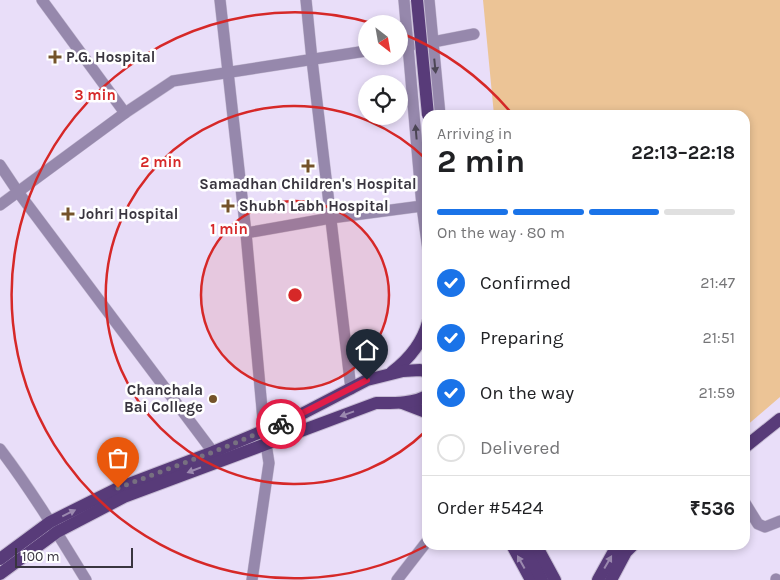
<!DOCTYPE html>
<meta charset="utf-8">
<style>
:root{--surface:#fff;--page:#f2f2f2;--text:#202124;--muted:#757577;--line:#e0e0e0;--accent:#1a73e8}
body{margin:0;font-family:Karla,sans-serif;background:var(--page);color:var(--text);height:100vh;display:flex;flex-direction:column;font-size:19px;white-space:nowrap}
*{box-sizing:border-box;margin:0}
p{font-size:16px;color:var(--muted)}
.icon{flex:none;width:28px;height:28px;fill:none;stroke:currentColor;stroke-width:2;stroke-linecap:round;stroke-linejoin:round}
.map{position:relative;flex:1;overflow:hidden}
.sheet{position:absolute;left:422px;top:110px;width:328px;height:440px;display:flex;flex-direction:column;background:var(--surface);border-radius:15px;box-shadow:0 2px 8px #0003}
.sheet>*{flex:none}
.needle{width:32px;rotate:149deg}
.fabs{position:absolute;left:358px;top:15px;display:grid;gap:10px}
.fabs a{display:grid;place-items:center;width:50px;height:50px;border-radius:50%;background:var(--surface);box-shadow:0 2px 8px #0003;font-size:25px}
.scale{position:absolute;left:15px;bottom:12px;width:118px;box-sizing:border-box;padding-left:5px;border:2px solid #39353f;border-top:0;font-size:14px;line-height:18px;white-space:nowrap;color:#39353f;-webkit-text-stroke:4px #fff;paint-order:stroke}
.pin{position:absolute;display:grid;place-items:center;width:42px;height:42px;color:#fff;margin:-51px -21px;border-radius:50% 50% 50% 0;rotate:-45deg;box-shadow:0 0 5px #0007}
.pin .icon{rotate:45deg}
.courier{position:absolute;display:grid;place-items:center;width:50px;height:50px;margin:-25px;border:4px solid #e11d48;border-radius:50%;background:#fff;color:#222;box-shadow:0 1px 6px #0007}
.head em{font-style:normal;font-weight:700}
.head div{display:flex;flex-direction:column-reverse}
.head{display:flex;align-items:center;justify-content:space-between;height:85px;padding:0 15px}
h1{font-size:32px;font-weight:700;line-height:38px}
.bar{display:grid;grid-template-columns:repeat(4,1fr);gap:8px 5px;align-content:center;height:60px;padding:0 15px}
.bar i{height:6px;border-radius:4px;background:var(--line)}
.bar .selected{background:var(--accent)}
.bar p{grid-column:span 4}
.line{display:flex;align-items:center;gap:12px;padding:0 15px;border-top:1px solid var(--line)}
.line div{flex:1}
ol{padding:0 15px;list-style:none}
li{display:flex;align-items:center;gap:15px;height:55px}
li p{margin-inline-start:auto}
li .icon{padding:5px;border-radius:50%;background:var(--accent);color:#fff;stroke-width:4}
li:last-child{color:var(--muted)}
li i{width:28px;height:28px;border:2px solid var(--line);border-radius:50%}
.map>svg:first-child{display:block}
</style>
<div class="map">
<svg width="780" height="580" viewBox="0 0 780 580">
<rect width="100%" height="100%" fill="#e9def9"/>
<polygon fill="#ecc496" points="483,0 780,0 780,397 745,427 745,115 494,115"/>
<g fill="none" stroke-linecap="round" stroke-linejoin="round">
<defs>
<g id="minor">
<polyline points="42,0 125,113"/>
<polyline points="220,0 246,233 264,431"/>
<polyline points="306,0 312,60 351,389"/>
<polyline points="404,0 422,206 428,250"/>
<polyline points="429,0 440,115"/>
<polyline points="399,46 433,42 474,34"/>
<polyline points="0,165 18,192 213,452 216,460"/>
<polyline points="0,205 125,113 173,81 366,51"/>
<polyline points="246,233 331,218 422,206"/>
<path d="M0,449C32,491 59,536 86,580"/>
<polyline points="745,503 758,524 765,527 780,521"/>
<polyline points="776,579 777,580"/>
<polyline points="252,580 269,463 266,444"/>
<polyline points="397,580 428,540"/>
</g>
<g id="major">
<path d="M392,372C409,359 422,344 428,322"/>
<polyline points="402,403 428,413"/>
<polyline points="745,447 780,419"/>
<polyline points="512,545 531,580"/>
<polyline points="524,545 542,580"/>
<polyline points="536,545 555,580"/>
<polyline points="0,559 50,522 118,488 213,452 294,418 367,380 403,371 420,370 428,372"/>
<path d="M0,574L57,532L124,497L376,403C391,403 414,404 428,395"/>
<polyline points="598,580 613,553 621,545"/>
<polyline points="611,580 626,552 633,545"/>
</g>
</defs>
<use href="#minor" stroke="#c6bcd4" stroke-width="12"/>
<use href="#major" stroke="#c6bcd4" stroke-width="14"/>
<use href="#minor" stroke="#9688ac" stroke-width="11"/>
<use href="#major" stroke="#583b79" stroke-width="12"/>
<defs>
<polyline id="major-bridge" points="417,0 428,115"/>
</defs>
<use href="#major-bridge" stroke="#c6bcd4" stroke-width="14" stroke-linecap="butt"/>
<use href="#major-bridge" stroke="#583b79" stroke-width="12"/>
</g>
<defs><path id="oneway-solid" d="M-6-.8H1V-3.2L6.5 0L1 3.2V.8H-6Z" transform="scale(1.25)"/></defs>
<g fill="#4c4655">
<use href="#oneway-solid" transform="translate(435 66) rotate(84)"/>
<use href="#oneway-solid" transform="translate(416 132) rotate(-95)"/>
</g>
<g fill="#9b89af">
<use href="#oneway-solid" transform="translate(347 414) rotate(160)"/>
<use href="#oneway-solid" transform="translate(194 470) rotate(159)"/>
<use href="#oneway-solid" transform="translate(69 513) rotate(-26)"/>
<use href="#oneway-solid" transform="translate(521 562) rotate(-119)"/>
<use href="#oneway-solid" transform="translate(608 562) rotate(-60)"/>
</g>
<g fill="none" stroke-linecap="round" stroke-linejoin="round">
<polyline stroke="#777080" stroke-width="5" stroke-dasharray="0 9" points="118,488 213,452 281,424"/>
<polyline stroke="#e11d48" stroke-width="6" points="281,424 367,380"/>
</g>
<circle cx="295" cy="295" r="94" fill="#d62828" fill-opacity=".12"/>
<g fill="none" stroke="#d62828" stroke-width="2.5">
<circle cx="295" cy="295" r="94"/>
<path d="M427 430A189 189 0 1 1 427 160"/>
<path d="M426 546A283 283 0 1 1 375 24M401 33A283 283 0 0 1 513 115"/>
</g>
<g fill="#74532a" stroke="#fff" stroke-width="2">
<path d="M52.5 49.5h5v5h5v5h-5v5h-5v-5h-5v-5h5z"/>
<path d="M305.5 158.5h5v5h5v5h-5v5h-5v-5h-5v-5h5z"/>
<path d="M225.5 198.5h5v5h5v5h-5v5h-5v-5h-5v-5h5z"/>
<path d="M65.5 206.5h5v5h5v5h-5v5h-5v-5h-5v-5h5z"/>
<circle cx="213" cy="399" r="5"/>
</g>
<g text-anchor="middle" stroke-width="5" stroke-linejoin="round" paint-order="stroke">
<g font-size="15" font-weight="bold" fill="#39353f" stroke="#fff" text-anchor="start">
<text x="66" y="62">P.G. Hospital</text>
<text x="308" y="189" text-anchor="middle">Samadhan Children's Hospital</text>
<text x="239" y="211">Shubh Labh Hospital</text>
<text x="79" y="219">Johri Hospital</text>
<text x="203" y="395" text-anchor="end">Chanchala<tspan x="203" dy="17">Bai College</tspan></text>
</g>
</g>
<circle cx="295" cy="295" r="8" fill="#d62828" stroke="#fff" stroke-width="2.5"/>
<g font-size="15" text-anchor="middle" font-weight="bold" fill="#d62828" stroke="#fff" stroke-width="5" stroke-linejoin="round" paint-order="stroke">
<text x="95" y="100">3 min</text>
<text x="161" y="167">2 min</text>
<text x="229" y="234">1 min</text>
</g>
</svg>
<div class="fabs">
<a><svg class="needle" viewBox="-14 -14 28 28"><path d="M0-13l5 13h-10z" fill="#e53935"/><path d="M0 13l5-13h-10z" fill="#757577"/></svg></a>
<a><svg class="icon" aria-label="locate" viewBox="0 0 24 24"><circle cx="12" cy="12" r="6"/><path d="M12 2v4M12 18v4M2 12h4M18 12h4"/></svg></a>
</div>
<div class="scale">100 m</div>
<div class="pin" style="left:118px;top:488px;background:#ea580c"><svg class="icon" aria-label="bag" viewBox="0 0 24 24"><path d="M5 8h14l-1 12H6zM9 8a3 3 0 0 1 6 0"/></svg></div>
<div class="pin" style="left:367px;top:380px;background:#1f2937"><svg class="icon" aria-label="home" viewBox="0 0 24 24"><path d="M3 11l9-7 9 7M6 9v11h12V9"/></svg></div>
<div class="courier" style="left:281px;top:424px"><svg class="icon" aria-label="bike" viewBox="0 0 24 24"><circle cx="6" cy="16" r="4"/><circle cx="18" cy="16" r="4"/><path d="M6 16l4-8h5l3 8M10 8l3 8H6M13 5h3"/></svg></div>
<section class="sheet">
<div class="head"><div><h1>2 min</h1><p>Arriving in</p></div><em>22:13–22:18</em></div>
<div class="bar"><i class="selected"></i><i class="selected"></i><i class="selected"></i><i></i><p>On the way · 80 m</p></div>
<ol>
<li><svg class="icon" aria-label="check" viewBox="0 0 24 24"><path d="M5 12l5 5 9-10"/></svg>Confirmed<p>21:47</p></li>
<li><svg class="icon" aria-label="check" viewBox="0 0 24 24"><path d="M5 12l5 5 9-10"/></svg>Preparing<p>21:51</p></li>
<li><svg class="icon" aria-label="check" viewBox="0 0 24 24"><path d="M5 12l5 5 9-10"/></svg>On the way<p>21:59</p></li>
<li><i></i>Delivered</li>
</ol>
<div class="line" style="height:65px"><div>Order #5424</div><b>₹536</b></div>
</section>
</div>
